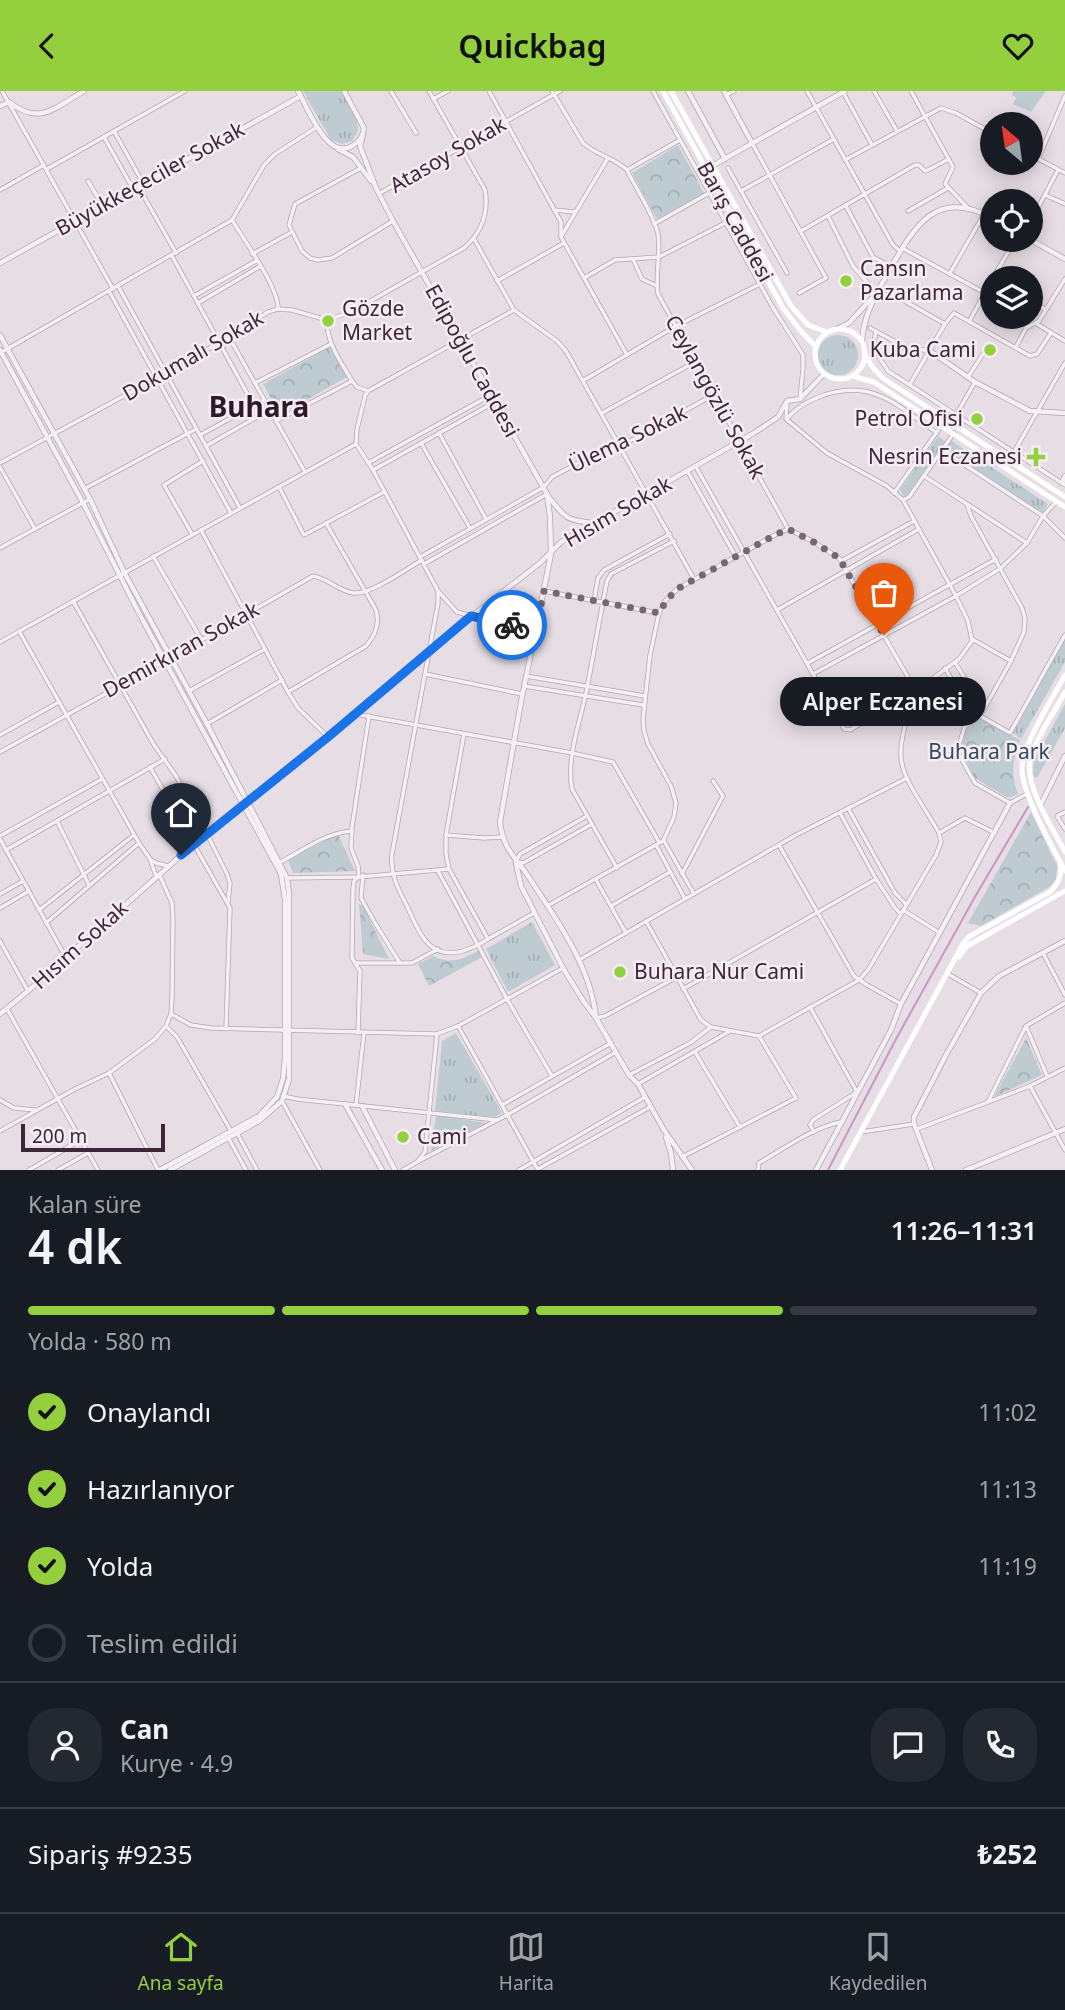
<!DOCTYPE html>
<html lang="tr">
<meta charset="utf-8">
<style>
:root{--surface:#171b24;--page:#242831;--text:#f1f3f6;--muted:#9ea1a6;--line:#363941;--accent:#94d03e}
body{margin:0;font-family:"Noto Sans",sans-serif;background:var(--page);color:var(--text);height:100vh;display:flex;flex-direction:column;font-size:26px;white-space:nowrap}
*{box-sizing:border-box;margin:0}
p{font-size:23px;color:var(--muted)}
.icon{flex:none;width:38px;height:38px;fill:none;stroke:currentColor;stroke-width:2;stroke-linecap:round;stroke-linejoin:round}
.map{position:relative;height:1079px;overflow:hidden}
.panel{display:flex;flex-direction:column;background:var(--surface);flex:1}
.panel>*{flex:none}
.needle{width:46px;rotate:331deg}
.fabs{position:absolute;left:980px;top:21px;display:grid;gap:14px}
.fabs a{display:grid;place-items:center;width:63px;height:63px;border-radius:50%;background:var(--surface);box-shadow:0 4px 18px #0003;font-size:35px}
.scale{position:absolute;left:21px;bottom:18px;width:144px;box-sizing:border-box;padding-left:7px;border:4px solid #3e2639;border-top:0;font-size:19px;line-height:24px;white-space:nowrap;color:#3e2639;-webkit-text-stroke:5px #f5ecf4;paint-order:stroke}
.pin{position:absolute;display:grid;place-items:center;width:60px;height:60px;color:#fff;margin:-72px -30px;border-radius:50% 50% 50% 0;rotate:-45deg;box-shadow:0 0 7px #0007}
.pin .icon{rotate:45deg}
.courier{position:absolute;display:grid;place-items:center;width:70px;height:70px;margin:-35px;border:5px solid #1a73e8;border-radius:50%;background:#fff;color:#222;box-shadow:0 2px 9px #0007}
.bubble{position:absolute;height:49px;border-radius:24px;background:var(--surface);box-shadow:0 4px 18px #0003;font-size:23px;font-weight:600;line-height:49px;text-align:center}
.summary em{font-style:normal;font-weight:600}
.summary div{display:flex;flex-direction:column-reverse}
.summary{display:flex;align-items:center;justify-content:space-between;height:119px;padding:0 28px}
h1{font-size:46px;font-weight:600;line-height:52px}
.bar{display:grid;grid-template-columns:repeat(4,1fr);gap:10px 7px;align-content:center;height:84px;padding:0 28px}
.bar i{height:9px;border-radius:5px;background:var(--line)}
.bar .on{background:var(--accent)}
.bar p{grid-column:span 4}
.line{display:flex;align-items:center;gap:18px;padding:0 28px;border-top:2px solid var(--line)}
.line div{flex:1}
.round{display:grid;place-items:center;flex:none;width:74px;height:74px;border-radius:28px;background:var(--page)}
ol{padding:0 28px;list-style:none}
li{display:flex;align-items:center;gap:21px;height:77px}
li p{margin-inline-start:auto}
li .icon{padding:7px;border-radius:50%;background:var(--accent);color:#111;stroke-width:4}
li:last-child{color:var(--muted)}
li i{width:38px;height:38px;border:4px solid var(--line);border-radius:50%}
header{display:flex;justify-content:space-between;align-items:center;height:91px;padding:0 28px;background:var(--accent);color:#111;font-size:32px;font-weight:600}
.tabs{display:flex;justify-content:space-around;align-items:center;height:98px;border-top:2px solid var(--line);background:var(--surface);font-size:19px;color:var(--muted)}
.tabs a{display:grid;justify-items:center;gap:4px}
.tabs .on{color:var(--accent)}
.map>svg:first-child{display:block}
</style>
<header><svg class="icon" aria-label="back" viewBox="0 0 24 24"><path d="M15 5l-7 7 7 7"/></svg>Quickbag<svg class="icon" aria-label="heart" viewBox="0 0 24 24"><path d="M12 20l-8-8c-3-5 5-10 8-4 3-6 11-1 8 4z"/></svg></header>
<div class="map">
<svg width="1065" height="1079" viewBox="0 0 1065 1079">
<defs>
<pattern id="grass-tufts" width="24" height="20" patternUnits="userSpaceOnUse" patternTransform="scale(1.75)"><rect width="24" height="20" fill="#becbd1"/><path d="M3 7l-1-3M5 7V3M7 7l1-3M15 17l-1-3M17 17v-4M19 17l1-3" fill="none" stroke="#a4aeb4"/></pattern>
<pattern id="park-crowns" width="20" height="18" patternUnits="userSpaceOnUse" patternTransform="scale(1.75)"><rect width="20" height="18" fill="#becbd1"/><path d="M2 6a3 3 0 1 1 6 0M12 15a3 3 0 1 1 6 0" fill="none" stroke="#a4aeb4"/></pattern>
</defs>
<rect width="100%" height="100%" fill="#e7dde5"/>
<g fill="url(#grass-tufts)">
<polygon points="303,0 341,0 357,30 358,40 352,50 342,53 331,49"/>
<circle cx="838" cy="264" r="20"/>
<polygon points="938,345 945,350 907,404 904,406 900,399"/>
<polygon points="950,349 1048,413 1043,422 944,359"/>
<polygon points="1065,548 1065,571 1021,648 1013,642"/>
<polygon points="1065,613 1065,637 1037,687 1033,685 1034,669"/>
<polygon points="532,831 555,874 508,901 486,858"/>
<polygon points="456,942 502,1022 495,1026 435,1020 442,950"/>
<polygon points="436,1024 486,1032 431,1060"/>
</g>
<g fill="url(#park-crowns)">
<polygon points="678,54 704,102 657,128 632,82"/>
<polygon points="330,256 347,286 280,324 263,293"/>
<path d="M981,628L1020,649C1013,670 1010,681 1018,703L1011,706H1006L975,687L960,658L967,637Z"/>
<polygon points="1031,721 1057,775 1056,788 1051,795 981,835 968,832"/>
<polygon points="338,743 355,780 293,782 288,769"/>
<polygon points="359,813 363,815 389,868 363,863"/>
<path d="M480,859L484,865L429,895L418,873L433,865C452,874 463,868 480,859Z"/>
<polygon points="1026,947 1042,984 994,1006"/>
</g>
<polygon fill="#becbd1" points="1014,0 1046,0 1031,21 1013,13 1016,7 1012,3"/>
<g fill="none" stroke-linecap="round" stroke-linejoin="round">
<polyline stroke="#c897c4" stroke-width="2" points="828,1079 896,948 976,804 1028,716"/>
<defs>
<g id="minor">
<polyline points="2,0 113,198"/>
<polyline points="391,0 416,42"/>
<polyline points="489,0 561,131 561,146 584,187"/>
<path d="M552,0L583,52C596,64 615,67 627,79C635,96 655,126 658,143C661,163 655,183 658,203L788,438L812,450L839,467L916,600"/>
<polyline points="653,0 772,215 803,264 803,278 800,308"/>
<polyline points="807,0 893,154 900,160"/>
<polyline points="874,0 897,40"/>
<polyline points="911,0 953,76 945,93 968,117"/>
<polyline points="843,1 872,54"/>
<polyline points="726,4 734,0"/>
<polyline points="433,8 448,0"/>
<polyline points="114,40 143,92"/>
<polyline points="104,46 133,98"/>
<polyline points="752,52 826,187 799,202"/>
<polyline points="1031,64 1065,82"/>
<polyline points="1038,68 1065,5"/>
<polyline points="845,69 941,17 956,22 992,42"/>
<polyline points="361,77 295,113 289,134 302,160 310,167 318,169 332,167 393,130"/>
<polyline points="728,77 787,182"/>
<polyline points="47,78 185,0"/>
<polyline points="627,79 680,49"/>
<polyline points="88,90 103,115"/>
<polyline points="138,95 176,162"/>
<polyline points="0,99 44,74"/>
<polyline points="741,100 834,48"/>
<polyline points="380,102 560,0"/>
<polyline points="1045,104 1065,113"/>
<polyline points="846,115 873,166 891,176"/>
<polyline points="554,119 575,121"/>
<polyline points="908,120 948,97"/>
<polyline points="828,125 853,175 876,202"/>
<path d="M232,129C244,149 279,197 278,218"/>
<polyline points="1031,130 1058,79"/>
<polyline points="654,133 709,102"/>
<polyline points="801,140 915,74 919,74 925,80 928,79 949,68"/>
<polyline points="562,144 608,67"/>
<polyline points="474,148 514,219 557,250 566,260 694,488"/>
<polyline points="902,157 985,202"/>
<polyline points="252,163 292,141"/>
<polyline points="172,165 254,315"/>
<polyline points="633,168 642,188 657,195"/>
<polyline points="950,182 984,123"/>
<polyline points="993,187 1015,149"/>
<polyline points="497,190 564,152"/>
<polyline points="118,195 240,417"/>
<polyline points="880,196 945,233"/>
<polyline points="109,200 231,422"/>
<polyline points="194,205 256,170"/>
<polyline points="1031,209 1046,219"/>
<polyline points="198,212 259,176"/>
<path d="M327,229C326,251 341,271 352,290"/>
<polyline points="970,229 992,189"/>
<polyline points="1037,233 1065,250"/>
<polyline points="870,237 903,255 929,260"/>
<polyline points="876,240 873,257 888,280 1065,394"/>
<polyline points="229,246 305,381"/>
<polyline points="1016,256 1026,237 1039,230 1065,188"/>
<polyline points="0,262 232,129 264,74 275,63 317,36"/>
<polyline points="627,264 584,187 615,169 659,166 725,132"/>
<polyline points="968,286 983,263"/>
<polyline points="584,289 676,235 760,193"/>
<polyline points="255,292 331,253"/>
<polyline points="910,293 945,233 954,222 1030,265 1037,263 1051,242"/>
<polyline points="602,322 695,271"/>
<path d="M788,327C797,315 810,309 824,304C874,288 898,315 937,342"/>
<polyline points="276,330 352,290 357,296 368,300"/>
<polyline points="951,333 975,291"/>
<polyline points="439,342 486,428"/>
<polyline points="200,344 264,309"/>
<polyline points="421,352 470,437"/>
<polyline points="206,355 269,319"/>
<polyline points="942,359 1043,425 1065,447"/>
<polyline points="1014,361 1065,272"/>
<path d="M0,372L157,287L229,246L268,221L278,218L292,219L327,229L351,221L464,157C481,142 489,122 485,99L429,0"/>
<polyline points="368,372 491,304"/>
<polyline points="0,376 35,438"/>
<polyline points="696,376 844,638 850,639 916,600 959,568 972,550 968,530 956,505 903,409 887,395 827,362 786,328 787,313"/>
<polyline points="373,379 495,311"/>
<polyline points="688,381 736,466"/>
<polyline points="924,385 1027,452"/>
<polyline points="279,396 304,444 384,401"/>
<polyline points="84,398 196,338"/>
<polyline points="894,402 941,335"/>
<polyline points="903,409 909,406 954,342"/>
<polyline points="967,414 971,425 1022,517 1025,527 1024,541 1011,570 980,625 965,635 957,660 975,692 1010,712 1027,703"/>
<polyline points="201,439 288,601 298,617 328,646"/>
<polyline points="192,443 164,394 203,370"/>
<polyline points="0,457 90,408"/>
<polyline points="153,465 201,548"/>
<polyline points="420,466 544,396 552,386 612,354 621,355 715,303"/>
<polyline points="841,470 914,430"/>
<polyline points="424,473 547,403"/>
<polyline points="438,500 457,521 471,525 536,538"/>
<polyline points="544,500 658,522"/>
<polyline points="73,510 154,654 176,685 207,743 227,783 230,792 228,811"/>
<polyline points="594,510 598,487 604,479 670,443"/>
<polyline points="777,519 919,438"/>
<polyline points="19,540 139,752 150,768 156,785"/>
<polyline points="972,548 1011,570"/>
<polyline points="0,551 356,353"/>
<polyline points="955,571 983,618"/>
<polyline points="808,572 996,468"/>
<polyline points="945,577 975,629"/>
<polyline points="425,583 522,603"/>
<polyline points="813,583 956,505 1001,477 1027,452 1043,425 1056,411"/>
<polyline points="526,585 645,605"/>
<polyline points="524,595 643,614"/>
<polyline points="189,600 265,558"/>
<path d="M288,601L366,555C375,544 380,534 376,519L326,432"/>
<polyline points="355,623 572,662 613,671 659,751"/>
<polyline points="980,625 1010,642 1065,544"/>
<polyline points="207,633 282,589"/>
<polyline points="464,643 446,744 446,763 449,778 488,848 534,822"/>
<polyline points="0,644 59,611"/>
<path d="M0,661L170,567L313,485C327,487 339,500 353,502C371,504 406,478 422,469"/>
<polyline points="150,676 230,817 226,938"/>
<polyline points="848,717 895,802 906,813"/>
<polyline points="1065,721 1057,725 1065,738"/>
<polyline points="840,722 876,788 895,817 901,823"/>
<polyline points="57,730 89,794"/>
<polyline points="939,742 965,727 995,742"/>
<polyline points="446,744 484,747 502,746"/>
<polyline points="0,745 102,688"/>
<polyline points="0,748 66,867"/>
<polyline points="664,750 694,803"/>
<polyline points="656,754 685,808"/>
<polyline points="779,754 854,885 867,894 901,913"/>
<polyline points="6,759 165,668"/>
<polyline points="151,769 156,772 168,775"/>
<polyline points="516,770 520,763 587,725"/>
<polyline points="517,771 523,772 592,733"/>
<path d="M279,772C303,759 325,742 352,740"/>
<path d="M617,777L572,698C566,665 581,629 587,597C594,561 600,525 607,490L611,483L674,450"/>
<polyline points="438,780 507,908 552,985"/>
<polyline points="682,783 723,705 713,690"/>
<polyline points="363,784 361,807 375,832 400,872"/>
<polyline points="287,787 359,786 449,778"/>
<polyline points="596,789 626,842"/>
<polyline points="0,803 23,790"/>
<polyline points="547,815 663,750 674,726 676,712 671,695 648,653 644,640 643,628 650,564 659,522 665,510 677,498 775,444 788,438"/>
<polyline points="611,815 670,781"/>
<polyline points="0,817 29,800"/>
<polyline points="39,819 134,744"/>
<polyline points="903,819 940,842"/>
<path d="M646,830L701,929L711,936L759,945L859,889L868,879L936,764L941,751L939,742C929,723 906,693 902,673C897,651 909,623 915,602"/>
<polyline points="46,832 139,752"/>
<path d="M488,848C469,860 442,871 425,849C417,839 412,826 407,815C398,798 390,783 392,763L438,512V500L373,379L356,353L357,338L365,305L368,300L514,219"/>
<polyline points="0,850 28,900"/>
<polyline points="1043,862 1065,904"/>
<polyline points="579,869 796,744 907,687"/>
<polyline points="356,872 412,872 438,858"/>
<polyline points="948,883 981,902"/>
<polyline points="683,898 876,788"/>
<polyline points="810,916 857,1001 813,1029 810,1034 814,1041"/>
<polyline points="7,918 98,1079"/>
<polyline points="171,923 191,934 211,937 437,943 458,935 563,877"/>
<polyline points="596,927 605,925 677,886"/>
<polyline points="166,935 177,946 231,1040"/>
<polyline points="458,935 538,1079"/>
<polyline points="1026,935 1047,985"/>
<polyline points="358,942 360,880 352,867 353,798 354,790 359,786 358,775 351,757 352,736 369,625"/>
<polyline points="695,961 740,1036"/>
<polyline points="109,982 158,1079"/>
<polyline points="629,984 690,952 711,936"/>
<polyline points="638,993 730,940"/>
<polyline points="1030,995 1065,1059"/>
<polyline points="283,1005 297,1008 497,1029"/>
<polyline points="0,1009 14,1017 35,1019"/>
<polyline points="282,1010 320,1079"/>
<polyline points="988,1011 1026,935 1065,912"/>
<polyline points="356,1014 364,942"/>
<polyline points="502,1014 611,952"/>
<polyline points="917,1038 1030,995 1065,977"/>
<polyline points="0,1040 75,998 109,982 155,948 166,935 171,923 172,907 173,828 172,812 159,783"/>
<polyline points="861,1041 914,1033"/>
<polyline points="237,1042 257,1079"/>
<polyline points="229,1048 246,1079"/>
<polyline points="682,1066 796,1007 759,945"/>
<polyline points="417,1071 507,1024 616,961"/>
<polyline points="538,1078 650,1016"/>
<polyline points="29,1079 81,1049"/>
<polyline points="58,1079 88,1062"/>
<polyline points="403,1079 417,1071 425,1061 437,943"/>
<polyline points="519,1079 645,1006"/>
<path d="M758,1079L759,1072C783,1058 814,1036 841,1031"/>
</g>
<g id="tertiary">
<path d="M298,0C308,17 327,70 352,55C360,50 363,45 364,37L344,0"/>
<polyline points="688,0 725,68"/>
<polyline points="724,0 752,52"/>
<path d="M0,15L9,11C40,35 54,17 84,0"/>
<path d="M363,43L360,55L376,97L393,130L547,403L550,426L551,463L521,611L500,731C503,760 518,768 532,791C559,832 591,877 596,927"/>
<polyline points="338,58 353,66 371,90"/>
<polyline points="712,75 845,0"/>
<polyline points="1031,149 1065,168"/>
<polyline points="0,172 301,5"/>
<polyline points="837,238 849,232 871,208"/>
<polyline points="0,244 90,408 124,481 207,633 287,787 289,803 289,988 282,1010 259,1030 170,1079"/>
<path d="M862,251C863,225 876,203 889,180C914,136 936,96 992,127"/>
<polyline points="0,259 83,412 141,526 274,770 281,783 285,809 285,967 283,988 277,1006 259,1025 160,1079"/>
<polyline points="930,260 975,291 1030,320 1065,322"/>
<polyline points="1062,392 1065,385"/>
<path d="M547,404C565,426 564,429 593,432"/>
<polyline points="1041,713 1065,665"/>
<polyline points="516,772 521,795 563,877 584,911 596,927 629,984 638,993 664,1039 692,1079"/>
<polyline points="0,923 28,900 194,753 328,646 430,558 540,472 561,451 754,342 778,326 787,310 800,308 824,283"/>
<polyline points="345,1013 382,1079"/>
<polyline points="362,1015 395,1079"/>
<polyline points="666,1046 671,1062 673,1079"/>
<polyline points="816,1079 891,939 901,913 1010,712"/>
<polyline points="932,1079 914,1033 914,1026 946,964 981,902 999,885 1065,850"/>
<polyline points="966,1079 1065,1038"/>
</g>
</defs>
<use href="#minor" stroke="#b4a6b1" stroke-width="5"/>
<use href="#tertiary" stroke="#b4a6b1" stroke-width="6"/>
<use href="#minor" stroke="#f5f0f4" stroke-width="3.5"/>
<use href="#tertiary" stroke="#f5f0f4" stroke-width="4.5"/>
<g stroke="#fff" stroke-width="5">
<polyline points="663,0 783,217 800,239 816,256"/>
<polyline points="671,0 791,215 808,234 827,241"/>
<circle cx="840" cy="263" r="25"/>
<polyline points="865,264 873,277 884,288 1065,406"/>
<polyline points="852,285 874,291 1065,416"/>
<path d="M1065,584C1053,607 1023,652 1022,677C1021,701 1053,757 1065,780"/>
<path d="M1065,601C1055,620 1034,650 1030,670C1025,696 1053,738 1065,761"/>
<polyline points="959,866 967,855 1065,800"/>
<path d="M840,1079L964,851L970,845L1050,801C1060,791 1062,784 1060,770"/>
</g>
</g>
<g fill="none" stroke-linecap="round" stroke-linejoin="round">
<polyline stroke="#796675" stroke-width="7" stroke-dasharray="0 12.6" points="512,534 536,538 544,500 659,522 666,510 677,498 775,444 788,438 812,450 839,467 884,544"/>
<polyline stroke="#1a73e8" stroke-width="9" points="181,764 328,646 471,525 512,534"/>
</g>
<g fill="#94d03e" stroke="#f5ecf4" stroke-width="2.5">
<circle cx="846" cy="190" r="7"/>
<circle cx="328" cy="230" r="7"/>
<circle cx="990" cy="259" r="7"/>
<circle cx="977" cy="328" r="7"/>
<path d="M1032.5 355.5h7v7h7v7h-7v7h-7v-7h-7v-7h7z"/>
<circle cx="620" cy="881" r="7"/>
<circle cx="403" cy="1046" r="7"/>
</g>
<g text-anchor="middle" stroke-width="5" stroke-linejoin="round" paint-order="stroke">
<g font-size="21" fill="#3e2639" stroke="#f5ecf4">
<text transform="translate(448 64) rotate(-30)" y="7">Atasoy Sokak</text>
<text transform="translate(150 88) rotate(-29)" y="7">Büyükkeçeciler Sokak</text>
<text transform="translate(735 131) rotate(61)" y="7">Barış Caddesi</text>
<text transform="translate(193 265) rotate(-30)" y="7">Dokumalı Sokak</text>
<text transform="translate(472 270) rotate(61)" y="7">Edipoğlu Caddesi</text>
<text transform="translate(715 306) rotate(61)" y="7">Ceylangözlü Sokak</text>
<text transform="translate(628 348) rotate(-26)" y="7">Ülema Sokak</text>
<text transform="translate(618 421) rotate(-30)" y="7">Hısım Sokak</text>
<text transform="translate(181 559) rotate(-29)" y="7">Demirkıran Sokak</text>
<text transform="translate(80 854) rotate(-42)" y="7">Hısım Sokak</text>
</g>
<g font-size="21" fill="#3e2639" stroke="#f5ecf4" text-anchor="start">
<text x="860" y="185">Cansın<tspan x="860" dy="24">Pazarlama</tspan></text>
<text x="342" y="225">Gözde<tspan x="342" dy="24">Market</tspan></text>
<text x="976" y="266" text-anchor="end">Kuba Cami</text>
<text x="963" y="335" text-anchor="end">Petrol Ofisi</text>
<text x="1022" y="373" text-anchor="end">Nesrin Eczanesi</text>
<text x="634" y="888">Buhara Nur Cami</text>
<text x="417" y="1053">Cami</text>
</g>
<g font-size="21" fill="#334b5a" stroke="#f5ecf4">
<text x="989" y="668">Buhara Park</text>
</g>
<g font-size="28" font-weight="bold" fill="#2e1929" stroke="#f5ecf4">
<text x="259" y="326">Buhara</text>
</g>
</g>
</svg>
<div class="fabs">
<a><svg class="needle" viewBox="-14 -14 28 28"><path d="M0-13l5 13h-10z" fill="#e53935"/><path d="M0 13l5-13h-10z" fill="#9ea1a6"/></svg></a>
<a><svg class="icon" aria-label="locate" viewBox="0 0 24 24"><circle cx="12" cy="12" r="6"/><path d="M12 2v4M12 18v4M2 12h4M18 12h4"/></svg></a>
<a><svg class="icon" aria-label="layers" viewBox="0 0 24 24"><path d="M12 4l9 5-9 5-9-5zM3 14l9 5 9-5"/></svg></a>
</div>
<div class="scale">200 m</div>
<div class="pin" style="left:884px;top:544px;background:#ea580c"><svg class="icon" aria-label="bag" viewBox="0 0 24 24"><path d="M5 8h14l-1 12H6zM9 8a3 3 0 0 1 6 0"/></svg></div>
<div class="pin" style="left:181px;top:764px;background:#1f2937"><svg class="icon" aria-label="home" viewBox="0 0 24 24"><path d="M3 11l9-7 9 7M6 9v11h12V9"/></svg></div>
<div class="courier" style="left:512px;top:534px"><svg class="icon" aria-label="bike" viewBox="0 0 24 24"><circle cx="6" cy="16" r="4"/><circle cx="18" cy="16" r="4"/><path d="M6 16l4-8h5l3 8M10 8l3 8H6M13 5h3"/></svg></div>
<div class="bubble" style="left:780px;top:586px;width:206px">Alper Eczanesi</div>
</div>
<section class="panel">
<div class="summary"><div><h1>4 dk</h1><p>Kalan süre</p></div><em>11:26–11:31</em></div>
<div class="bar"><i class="on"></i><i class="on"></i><i class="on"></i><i></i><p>Yolda · 580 m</p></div>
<ol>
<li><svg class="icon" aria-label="check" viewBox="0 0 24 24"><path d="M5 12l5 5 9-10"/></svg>Onaylandı<p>11:02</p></li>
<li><svg class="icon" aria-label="check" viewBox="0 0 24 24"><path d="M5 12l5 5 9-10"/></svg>Hazırlanıyor<p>11:13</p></li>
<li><svg class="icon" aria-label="check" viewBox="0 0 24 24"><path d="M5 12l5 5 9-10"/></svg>Yolda<p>11:19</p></li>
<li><i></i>Teslim edildi</li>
</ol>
<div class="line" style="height:126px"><a class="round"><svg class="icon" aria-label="person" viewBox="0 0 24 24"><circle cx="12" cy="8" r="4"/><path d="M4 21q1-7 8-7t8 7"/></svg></a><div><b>Can</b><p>Kurye · 4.9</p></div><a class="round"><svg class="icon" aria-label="chat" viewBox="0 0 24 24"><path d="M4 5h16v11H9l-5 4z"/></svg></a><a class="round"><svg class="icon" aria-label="phone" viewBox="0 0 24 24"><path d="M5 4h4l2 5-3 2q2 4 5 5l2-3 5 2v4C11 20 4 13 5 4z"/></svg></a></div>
<div class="line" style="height:91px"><div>Sipariş #9235</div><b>₺252</b></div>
</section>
<nav class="tabs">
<a class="on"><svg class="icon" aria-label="home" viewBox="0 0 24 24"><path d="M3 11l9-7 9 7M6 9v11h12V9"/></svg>Ana sayfa</a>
<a><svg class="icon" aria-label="map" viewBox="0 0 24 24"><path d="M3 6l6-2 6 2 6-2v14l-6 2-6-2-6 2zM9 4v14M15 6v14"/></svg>Harita</a>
<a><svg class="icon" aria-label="saved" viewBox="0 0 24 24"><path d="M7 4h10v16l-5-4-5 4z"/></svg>Kaydedilen</a>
</nav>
